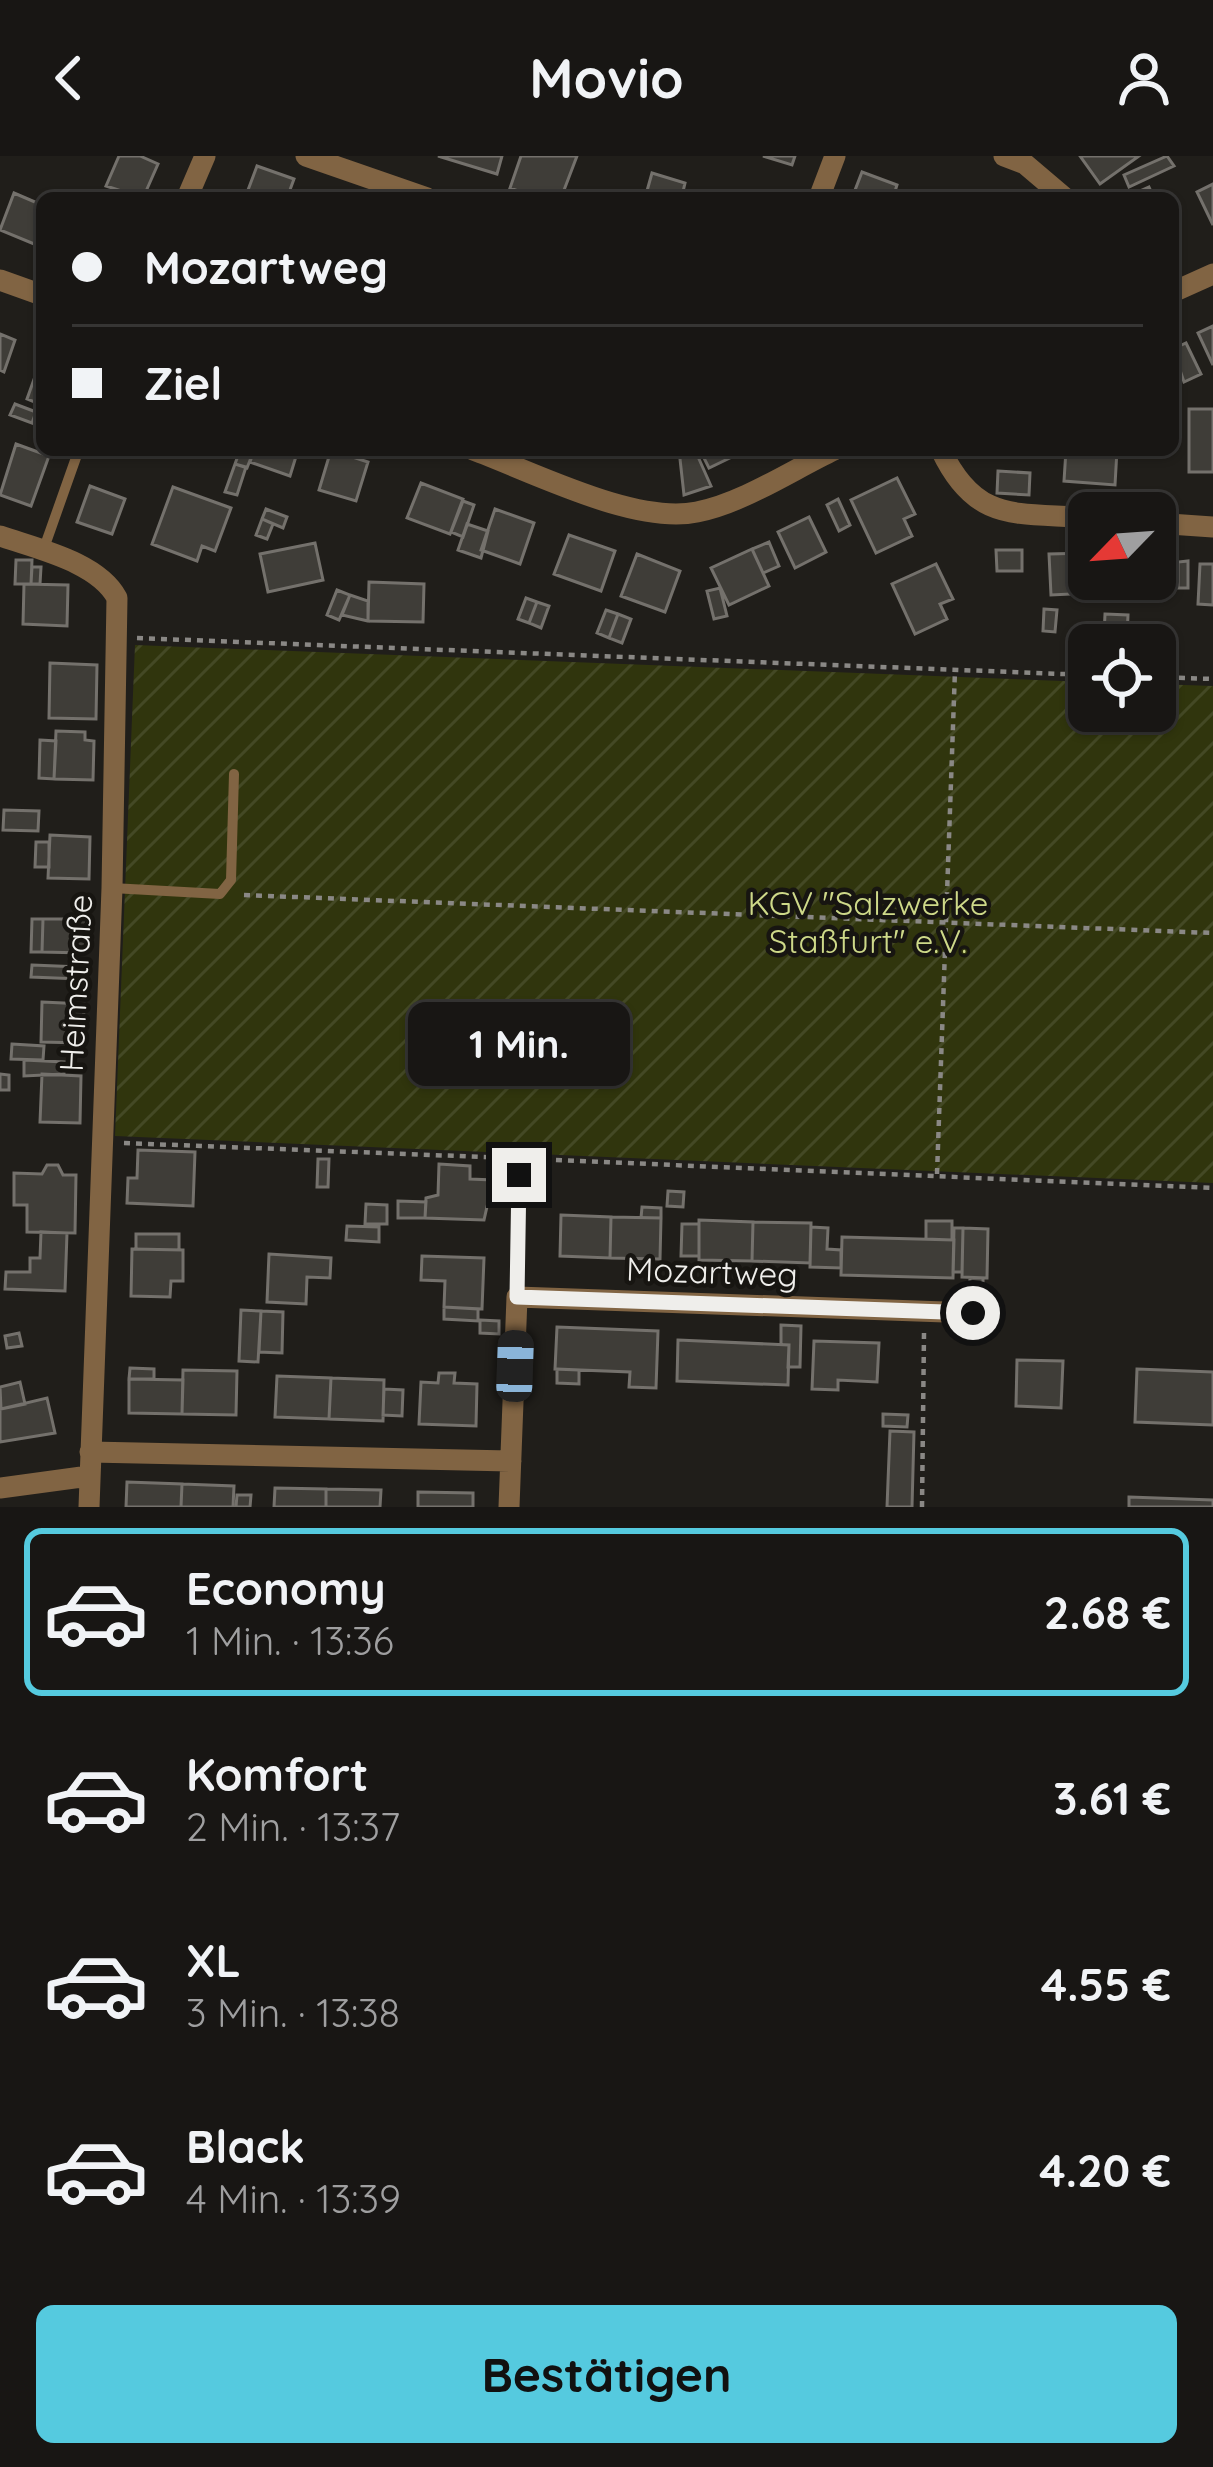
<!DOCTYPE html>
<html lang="de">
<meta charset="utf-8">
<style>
:root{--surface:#181614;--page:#211f1d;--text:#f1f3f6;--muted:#9f9fa0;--line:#363534;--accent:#55cadf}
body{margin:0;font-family:Quicksand,sans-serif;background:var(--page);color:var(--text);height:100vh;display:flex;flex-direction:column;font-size:45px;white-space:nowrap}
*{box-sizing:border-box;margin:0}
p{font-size:39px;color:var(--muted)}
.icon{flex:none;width:66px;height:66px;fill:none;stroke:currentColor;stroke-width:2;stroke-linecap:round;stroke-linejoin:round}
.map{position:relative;height:1351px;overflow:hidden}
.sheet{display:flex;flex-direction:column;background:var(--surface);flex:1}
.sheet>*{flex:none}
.guide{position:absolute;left:36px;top:36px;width:1143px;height:264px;border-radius:18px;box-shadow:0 3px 9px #0004,0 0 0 3px var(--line);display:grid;align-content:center;height:264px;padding:0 36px;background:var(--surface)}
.needle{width:78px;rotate:245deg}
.tools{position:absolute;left:1068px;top:336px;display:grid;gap:24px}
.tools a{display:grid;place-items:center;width:108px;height:108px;border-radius:18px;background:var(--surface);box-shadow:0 3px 9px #0004,0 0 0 3px var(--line);font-size:60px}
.end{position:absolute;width:54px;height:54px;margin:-27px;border:15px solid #efeeeb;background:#111;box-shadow:0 0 0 6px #111}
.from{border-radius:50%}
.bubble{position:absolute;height:84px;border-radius:18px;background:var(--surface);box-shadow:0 3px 9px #0004,0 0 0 3px var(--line);font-size:39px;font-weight:700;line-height:84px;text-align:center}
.car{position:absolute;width:36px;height:72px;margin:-36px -18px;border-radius:15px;box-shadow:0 0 9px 3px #0007;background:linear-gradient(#222 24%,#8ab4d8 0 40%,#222 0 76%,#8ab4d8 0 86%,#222 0)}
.guide b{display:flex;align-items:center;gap:42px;height:114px;font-size:45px}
.guide b+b{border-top:3px solid var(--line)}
.guide i{width:30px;height:30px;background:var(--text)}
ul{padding:21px 0 0;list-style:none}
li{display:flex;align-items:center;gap:36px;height:168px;margin:0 24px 18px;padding:0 12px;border:6px solid transparent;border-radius:18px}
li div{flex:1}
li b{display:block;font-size:45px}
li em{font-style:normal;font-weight:700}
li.current{border-color:var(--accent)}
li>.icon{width:108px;height:108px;stroke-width:1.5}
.cta{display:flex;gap:24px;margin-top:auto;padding:24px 36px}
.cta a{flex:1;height:138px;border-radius:18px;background:var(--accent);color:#111;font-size:48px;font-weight:700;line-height:138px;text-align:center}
header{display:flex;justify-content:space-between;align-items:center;height:156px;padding:0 36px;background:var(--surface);font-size:54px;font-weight:700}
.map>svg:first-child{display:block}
</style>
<header><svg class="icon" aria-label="back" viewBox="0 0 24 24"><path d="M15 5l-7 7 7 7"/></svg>Movio<svg class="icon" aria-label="person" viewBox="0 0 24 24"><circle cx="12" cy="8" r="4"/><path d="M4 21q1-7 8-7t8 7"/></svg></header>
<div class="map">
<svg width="1213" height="1351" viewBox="0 0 1213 1351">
<defs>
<pattern id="garden-furrows" width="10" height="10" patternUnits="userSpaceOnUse" patternTransform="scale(3)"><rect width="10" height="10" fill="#30350d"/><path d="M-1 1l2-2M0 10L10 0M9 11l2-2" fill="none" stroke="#444925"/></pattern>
</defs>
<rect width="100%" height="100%" fill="#201e1a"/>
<path fill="url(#garden-furrows)" d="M 135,489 L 1089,526 L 1089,555 L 1155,555 L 1155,528 L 1213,530 L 1213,1027 L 115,980 Z"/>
<path fill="#3f3d38" stroke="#74716c" stroke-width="3" d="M 119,0 L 140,0 L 158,8 L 143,42 L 106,30 Z
M 438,0 L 502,0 L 497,18 Z
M 521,0 L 577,0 L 561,42 L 537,42 L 510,32 Z
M 763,0 L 795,0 L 792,9 Z
M 1080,0 L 1139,0 L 1100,28 Z
M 1167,0 L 1174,10 L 1129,31 L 1124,19 Z
M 257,10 L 294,23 L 287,42 L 245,42 Z
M 862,16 L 897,29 L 893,42 L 852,42 Z
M 652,17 L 685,27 L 682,40 L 689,42 L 645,42 Z
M 1213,28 L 1213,69 L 1197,36 Z
M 1149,31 L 1154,42 L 1124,42 Z
M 14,37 L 42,49 L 39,90 L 0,74 Z
M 1213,170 L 1213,209 L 1198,177 Z
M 0,178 L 15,184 L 4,216 L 0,214 Z
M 1186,187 L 1201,218 L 1184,226 L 1173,193 Z
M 42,201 L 42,249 L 27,243 Z
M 15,248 L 36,256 L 32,267 L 10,259 Z
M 1189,253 L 1213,253 L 1213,316 L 1189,316 Z
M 16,288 L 49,300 L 31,350 L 0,339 Z
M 240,294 L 254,294 L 247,312 L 235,308 Z
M 254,294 L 298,294 L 290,320 L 250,306 Z
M 331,294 L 368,306 L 356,345 L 319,334 Z
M 679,294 L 695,294 L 711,330 L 684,339 Z
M 700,294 L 743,294 L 744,295 L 709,312 Z
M 1066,294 L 1117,294 L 1115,329 L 1064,325 Z
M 235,308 L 246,311 L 237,339 L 225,336 Z
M 998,315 L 1030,317 L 1029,339 L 997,337 Z
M 897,322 L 915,358 L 904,363 L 912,380 L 876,397 L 851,344 Z
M 421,327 L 463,343 L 450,378 L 407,362 Z
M 90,330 L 125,343 L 112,378 L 77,366 Z
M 173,331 L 231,352 L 215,395 L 202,390 L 197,405 L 152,388 Z
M 838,343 L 850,369 L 839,375 L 827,349 Z
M 463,345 L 474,349 L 463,381 L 451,376 Z
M 266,353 L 287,361 L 283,372 L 262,363 Z
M 495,353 L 534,367 L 520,408 L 481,394 Z
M 809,361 L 826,396 L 795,412 L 778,376 Z
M 262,363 L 273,368 L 267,383 L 256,379 Z
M 467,368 L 488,375 L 481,402 L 458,394 Z
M 569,379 L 615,395 L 601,435 L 554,418 Z
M 769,386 L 779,410 L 763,417 L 752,393 Z
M 315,387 L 323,424 L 268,436 L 260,398 Z
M 752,393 L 769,430 L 729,449 L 711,412 Z
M 996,394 L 1022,394 L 1022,415 L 997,415 Z
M 1089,397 L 1091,437 L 1051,439 L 1049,398 Z
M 637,398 L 680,415 L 665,456 L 621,440 Z
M 1155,401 L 1156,439 L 1122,436 L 1123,423 L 1155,423 Z
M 16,404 L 32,404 L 31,428 L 15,428 Z
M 1188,405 L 1188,432 L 1178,432 L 1178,406 Z
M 936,408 L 953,443 L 940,448 L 947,463 L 915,478 L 892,428 Z
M 1200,408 L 1213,408 L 1213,449 L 1198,448 Z
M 32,411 L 41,411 L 40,428 L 31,428 Z
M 369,426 L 424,428 L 423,466 L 368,465 Z
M 24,428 L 68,429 L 67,470 L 23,468 Z
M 720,432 L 727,460 L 714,463 L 707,435 Z
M 337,434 L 350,439 L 339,464 L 327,459 Z
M 350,439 L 368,445 L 368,465 L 342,459 Z
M 526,442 L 537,446 L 529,467 L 518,463 Z
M 537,446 L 549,450 L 541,472 L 529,467 Z
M 1044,453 L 1057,454 L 1055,476 L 1043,475 Z
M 606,454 L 618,458 L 609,482 L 597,477 Z
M 618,458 L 631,463 L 622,487 L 609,482 Z
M 1105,458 L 1128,459 L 1127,482 L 1104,480 Z
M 50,507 L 97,509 L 96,563 L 49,562 Z
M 56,575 L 85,576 L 85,584 L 94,585 L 93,624 L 54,623 Z
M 40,584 L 56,585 L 54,623 L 39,622 Z
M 4,654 L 39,655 L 38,675 L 3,674 Z
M 50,679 L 90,681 L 89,723 L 48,722 Z
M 36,686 L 49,686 L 49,711 L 35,711 Z
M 32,763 L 43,763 L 42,796 L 31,796 Z
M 43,763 L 86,763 L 84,797 L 42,796 Z
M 32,809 L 80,811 L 80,823 L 31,821 Z
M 42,846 L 84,848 L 83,887 L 41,886 Z
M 12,888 L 44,890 L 43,904 L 11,903 Z
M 24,904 L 64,906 L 64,918 L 24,920 Z
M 0,918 L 9,919 L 9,934 L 0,934 Z
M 42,918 L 81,920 L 80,967 L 40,966 Z
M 138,994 L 195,996 L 193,1050 L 127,1047 L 128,1022 L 137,1022 Z
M 318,1003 L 329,1003 L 328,1031 L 317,1031 Z
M 439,1008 L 470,1010 L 470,1023 L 493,1024 L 484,1064 L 425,1062 L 426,1042 L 438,1039 Z
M 47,1009 L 58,1009 L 63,1019 L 76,1019 L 75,1077 L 27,1076 L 27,1049 L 14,1049 L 14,1017 L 42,1018 Z
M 668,1035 L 684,1036 L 683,1051 L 667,1050 Z
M 398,1045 L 426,1046 L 425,1062 L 398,1062 Z
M 366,1048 L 387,1049 L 387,1068 L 365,1068 Z
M 642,1051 L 661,1052 L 661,1062 L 641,1062 Z
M 561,1059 L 611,1061 L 610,1102 L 560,1100 Z
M 611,1061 L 661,1062 L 660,1103 L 610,1102 Z
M 699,1064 L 753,1066 L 752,1105 L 699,1104 Z
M 926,1065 L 952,1065 L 952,1084 L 926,1083 Z
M 753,1066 L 811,1067 L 810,1107 L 752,1105 Z
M 682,1068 L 699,1068 L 699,1100 L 681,1100 Z
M 347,1070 L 379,1071 L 379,1086 L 346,1084 Z
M 811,1071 L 828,1072 L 827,1093 L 841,1094 L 841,1112 L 810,1111 Z
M 954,1072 L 963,1072 L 962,1116 L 953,1116 Z
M 963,1072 L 988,1073 L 987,1122 L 962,1121 Z
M 41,1076 L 67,1077 L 65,1135 L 5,1133 L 6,1116 L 30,1116 L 30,1102 L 40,1102 Z
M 136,1078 L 179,1078 L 179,1094 L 136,1093 Z
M 842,1081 L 954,1084 L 953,1122 L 841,1119 Z
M 132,1093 L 183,1094 L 183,1125 L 171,1125 L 170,1141 L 131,1140 Z
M 269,1098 L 331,1102 L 330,1122 L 307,1121 L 306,1148 L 267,1146 Z
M 422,1100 L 484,1102 L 482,1153 L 444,1151 L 445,1125 L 421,1124 Z
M 970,1122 L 983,1122 L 983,1141 L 969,1141 Z
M 444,1151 L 478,1153 L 478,1165 L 444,1163 Z
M 241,1154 L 261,1155 L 258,1206 L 239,1205 Z
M 261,1155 L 283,1156 L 282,1197 L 259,1196 Z
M 480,1164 L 499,1165 L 499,1178 L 480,1177 Z
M 781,1169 L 801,1170 L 800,1211 L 788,1211 L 789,1189 L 781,1189 Z
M 557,1171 L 658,1175 L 656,1232 L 629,1231 L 630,1216 L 555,1213 Z
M 19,1177 L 22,1190 L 7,1192 L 5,1180 Z
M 678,1184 L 789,1189 L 788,1229 L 677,1225 Z
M 814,1185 L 879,1187 L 877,1226 L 838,1224 L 838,1234 L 812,1233 Z
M 1017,1204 L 1063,1205 L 1061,1252 L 1016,1250 Z
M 130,1212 L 154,1213 L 154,1223 L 129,1223 Z
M 557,1213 L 579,1214 L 579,1228 L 557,1227 Z
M 1137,1213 L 1213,1216 L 1213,1269 L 1135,1266 Z
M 183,1214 L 237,1215 L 236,1259 L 182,1258 Z
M 439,1217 L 455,1217 L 454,1227 L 477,1228 L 476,1270 L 419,1268 L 421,1226 L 438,1227 Z
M 277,1220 L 331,1222 L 329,1263 L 275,1261 Z
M 331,1222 L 384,1224 L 383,1265 L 329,1263 Z
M 129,1223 L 183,1224 L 182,1258 L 129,1257 Z
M 20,1226 L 25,1248 L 1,1253 L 0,1231 Z
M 384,1233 L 403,1234 L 402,1260 L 383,1259 Z
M 47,1242 L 55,1277 L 0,1286 L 0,1249 L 1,1253 Z
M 883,1258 L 908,1259 L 907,1271 L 883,1270 Z
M 890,1275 L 914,1276 L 912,1351 L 887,1351 Z
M 127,1326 L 182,1328 L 181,1351 L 126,1351 Z
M 182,1328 L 234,1330 L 233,1351 L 181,1351 Z
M 275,1332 L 326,1333 L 326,1351 L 274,1351 Z
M 326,1333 L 381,1334 L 380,1351 L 326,1351 Z
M 418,1336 L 473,1337 L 473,1351 L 418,1351 Z
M 237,1339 L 251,1339 L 250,1351 L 236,1351 Z
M 1129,1341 L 1213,1344 L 1213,1351 L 1129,1351 Z"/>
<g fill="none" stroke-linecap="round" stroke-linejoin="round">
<path stroke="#8a8885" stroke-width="4.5" stroke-dasharray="6 6" stroke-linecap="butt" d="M 137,482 L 1089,519
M 1155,521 L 1213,523
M 244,739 L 1213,777
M 124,987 L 509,1002
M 532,1003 L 1213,1032
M 937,1018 L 955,514
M 922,1351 L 924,1177"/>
<path stroke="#816443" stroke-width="10" d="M 43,395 L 78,296
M 112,732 L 220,738 L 231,724 L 234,618
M 517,1141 L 519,1019"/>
<path stroke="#816443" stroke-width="21" d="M 306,0 L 427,42
M 1004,0 L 1025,8 L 1065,42
M 187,42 L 205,0
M 819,42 L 835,0
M 0,124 L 42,139
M 1173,136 L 1213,118
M 473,294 C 533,316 635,369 697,356 C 743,347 792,314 834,294
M 941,294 C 976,368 1016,356 1089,362
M 1155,367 L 1213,371
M 0,380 C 37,393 98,406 117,442 L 112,732 L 89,1351
M 90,1296 L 511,1305
M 0,1332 L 89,1320
M 509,1351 L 517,1141 L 973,1157"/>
</g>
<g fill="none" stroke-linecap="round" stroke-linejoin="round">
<path stroke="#efeeeb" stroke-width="15" d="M 519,1019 L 517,1141 L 973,1157"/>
</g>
<g text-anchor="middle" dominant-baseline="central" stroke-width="9" stroke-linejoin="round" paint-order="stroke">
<g font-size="33" fill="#ced989" stroke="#171511">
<text x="868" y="746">KGV "Salzwerke<tspan x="868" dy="38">Staßfurt" e.V.</tspan></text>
</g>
<g font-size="33" fill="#efeeeb" stroke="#171511">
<text transform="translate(75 827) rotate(-87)">Heimstraße</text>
<text transform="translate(712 1115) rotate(2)">Mozartweg</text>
</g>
</g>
</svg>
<div class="tools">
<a><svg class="needle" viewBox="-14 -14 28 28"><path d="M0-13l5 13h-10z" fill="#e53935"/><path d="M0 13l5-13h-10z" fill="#9f9fa0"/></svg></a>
<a><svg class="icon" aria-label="locate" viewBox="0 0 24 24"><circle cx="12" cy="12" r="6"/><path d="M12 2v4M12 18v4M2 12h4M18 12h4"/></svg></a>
</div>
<i class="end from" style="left:973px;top:1157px"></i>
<i class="end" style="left:519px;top:1019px"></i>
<div class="bubble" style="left:408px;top:846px;width:222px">1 Min.</div>
<i class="car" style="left:515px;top:1210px;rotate:2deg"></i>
<div class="guide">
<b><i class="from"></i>Mozartweg</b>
<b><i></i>Ziel</b>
</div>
</div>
<section class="sheet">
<ul>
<li class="current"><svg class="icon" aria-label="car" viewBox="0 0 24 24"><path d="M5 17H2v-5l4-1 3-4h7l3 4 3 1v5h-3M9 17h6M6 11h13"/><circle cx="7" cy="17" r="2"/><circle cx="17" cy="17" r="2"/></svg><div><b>Economy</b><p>1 Min. · 13:36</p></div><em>2.68 €</em></li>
<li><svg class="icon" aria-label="car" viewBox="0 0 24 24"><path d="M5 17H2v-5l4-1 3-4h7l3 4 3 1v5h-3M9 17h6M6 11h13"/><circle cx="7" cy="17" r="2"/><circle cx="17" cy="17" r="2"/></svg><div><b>Komfort</b><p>2 Min. · 13:37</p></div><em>3.61 €</em></li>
<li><svg class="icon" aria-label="car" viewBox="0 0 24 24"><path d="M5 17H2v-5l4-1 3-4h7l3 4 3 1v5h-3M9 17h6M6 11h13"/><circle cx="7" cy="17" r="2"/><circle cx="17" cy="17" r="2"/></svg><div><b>XL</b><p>3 Min. · 13:38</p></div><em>4.55 €</em></li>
<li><svg class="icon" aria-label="car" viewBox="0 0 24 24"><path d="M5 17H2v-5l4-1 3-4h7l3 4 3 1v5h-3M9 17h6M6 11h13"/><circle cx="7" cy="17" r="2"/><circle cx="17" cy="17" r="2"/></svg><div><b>Black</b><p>4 Min. · 13:39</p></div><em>4.20 €</em></li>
</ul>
<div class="cta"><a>Bestätigen</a></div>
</section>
